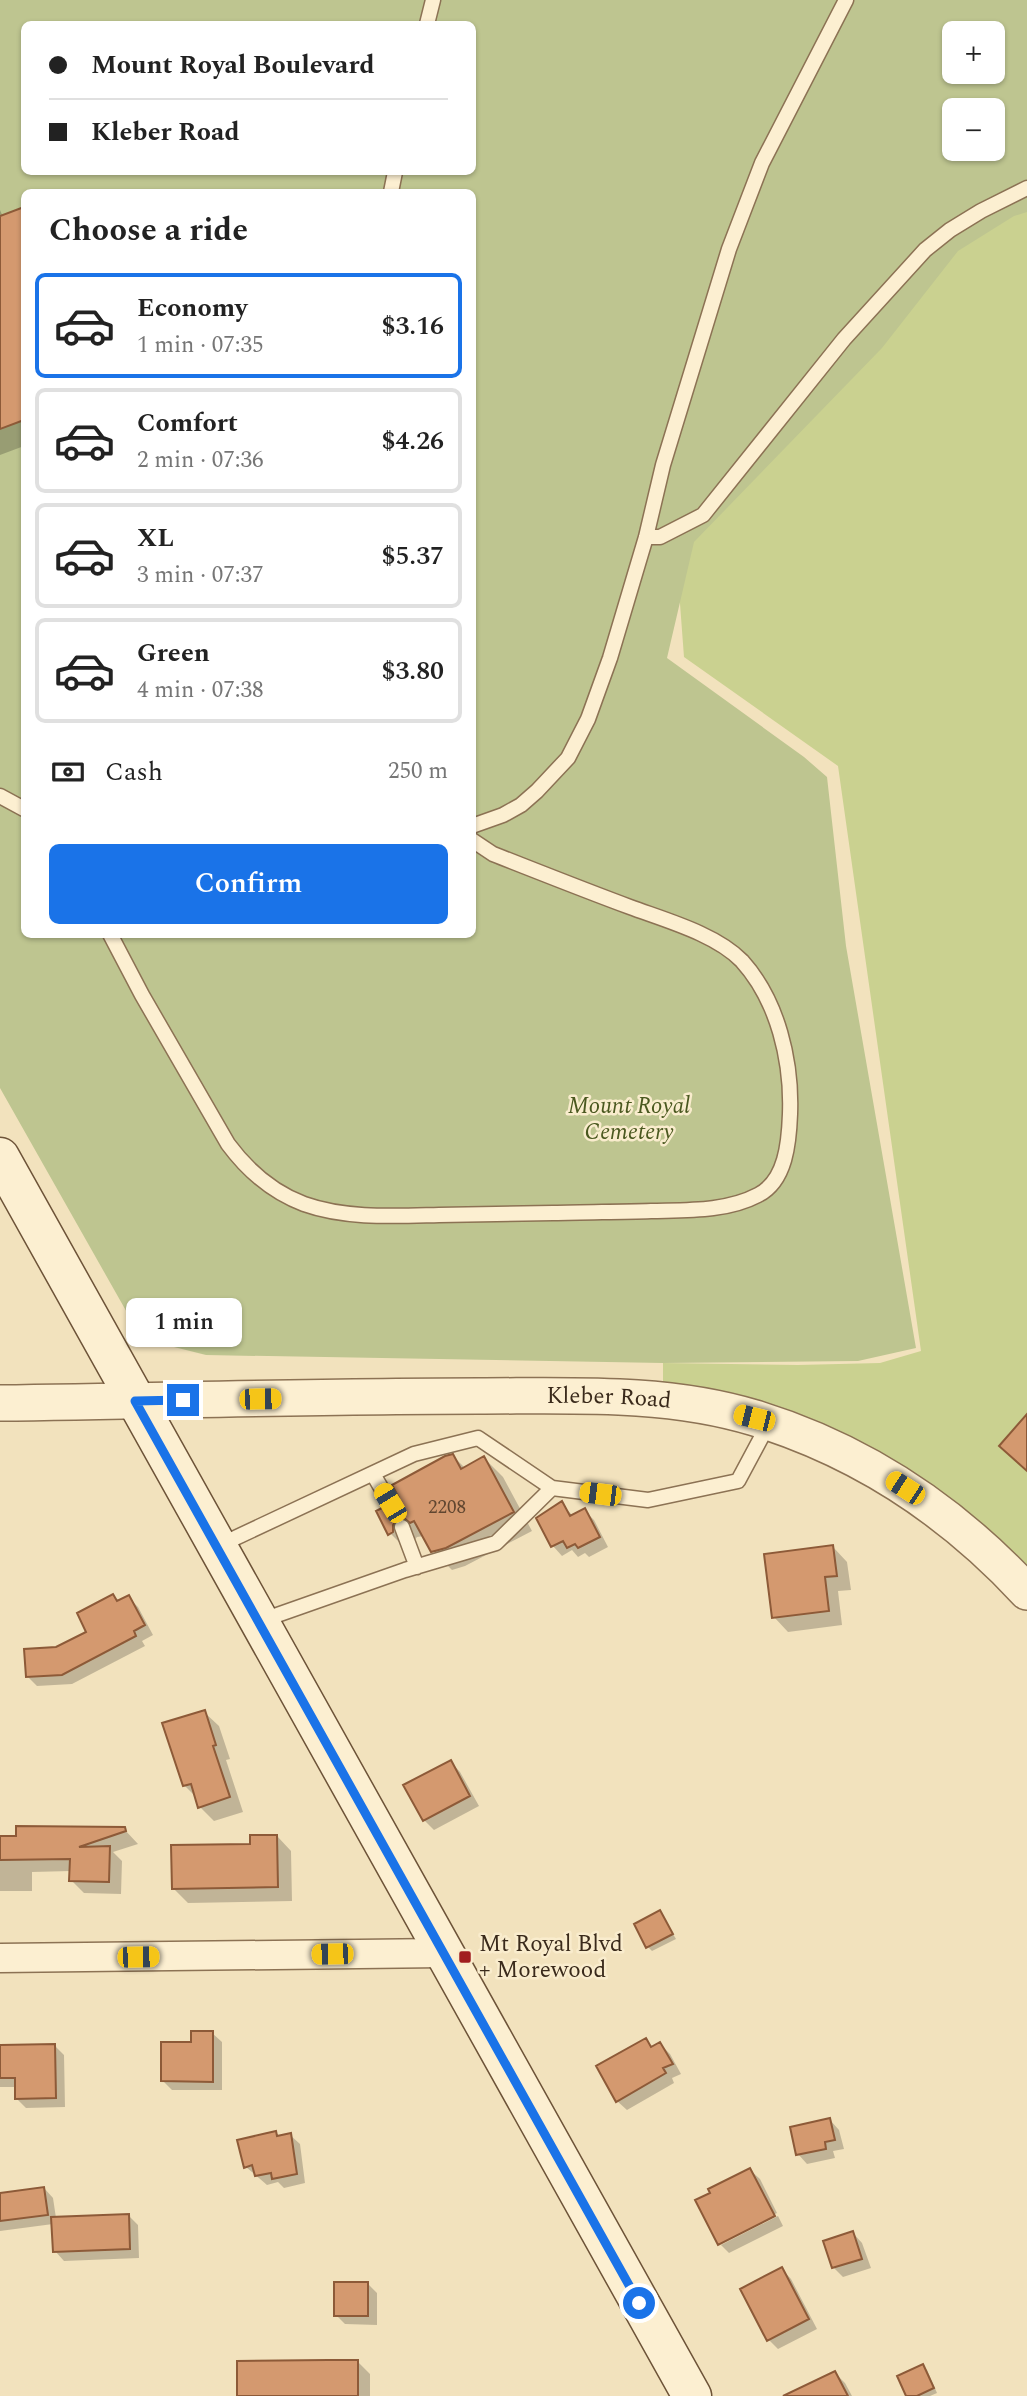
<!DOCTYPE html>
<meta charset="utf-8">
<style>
:root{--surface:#fff;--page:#f6f6f6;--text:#222;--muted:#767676;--line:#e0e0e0;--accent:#1a73e8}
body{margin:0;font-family:Spectral,serif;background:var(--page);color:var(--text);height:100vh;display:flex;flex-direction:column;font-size:26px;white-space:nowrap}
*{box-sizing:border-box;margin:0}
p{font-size:23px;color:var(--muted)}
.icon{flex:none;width:38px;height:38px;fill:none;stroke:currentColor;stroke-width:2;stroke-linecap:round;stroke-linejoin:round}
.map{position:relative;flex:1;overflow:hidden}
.sheet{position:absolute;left:21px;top:189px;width:455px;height:749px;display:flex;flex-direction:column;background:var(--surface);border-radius:10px;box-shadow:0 2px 5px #0004}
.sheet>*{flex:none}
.hud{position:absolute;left:21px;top:21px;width:455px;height:154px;border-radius:10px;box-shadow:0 2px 5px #0004;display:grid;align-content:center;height:154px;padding:0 28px;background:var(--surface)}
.controls{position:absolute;left:942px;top:21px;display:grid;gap:14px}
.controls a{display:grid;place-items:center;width:63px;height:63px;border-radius:10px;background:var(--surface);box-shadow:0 2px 5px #0004;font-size:35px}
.end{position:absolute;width:32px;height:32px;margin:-16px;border:9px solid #1a73e8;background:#fff;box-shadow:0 0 0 4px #fff}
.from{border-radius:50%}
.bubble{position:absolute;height:49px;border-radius:10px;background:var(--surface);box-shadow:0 2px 5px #0004;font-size:23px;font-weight:600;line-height:49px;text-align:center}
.car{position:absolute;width:21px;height:42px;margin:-21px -10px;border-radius:9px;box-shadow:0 0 5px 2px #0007;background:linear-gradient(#f5c518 24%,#345 0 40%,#f5c518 0 76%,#345 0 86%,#f5c518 0)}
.hud b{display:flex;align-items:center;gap:24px;height:66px;font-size:26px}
.hud b+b{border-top:2px solid var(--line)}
.hud i{width:18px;height:18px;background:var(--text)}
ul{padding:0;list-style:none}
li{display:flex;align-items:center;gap:21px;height:105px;margin:0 14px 10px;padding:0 14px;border:4px solid var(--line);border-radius:10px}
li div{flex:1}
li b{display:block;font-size:26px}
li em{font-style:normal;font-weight:600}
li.current{border-color:var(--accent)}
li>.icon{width:63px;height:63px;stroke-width:1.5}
h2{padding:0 28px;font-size:32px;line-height:84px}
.pay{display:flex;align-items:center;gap:18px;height:77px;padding:0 28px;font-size:26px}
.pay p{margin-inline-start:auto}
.cta{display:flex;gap:14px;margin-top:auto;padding:14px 28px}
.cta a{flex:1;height:80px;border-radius:10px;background:var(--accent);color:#fff;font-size:28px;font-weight:600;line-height:80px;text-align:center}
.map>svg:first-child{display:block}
</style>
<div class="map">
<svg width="1027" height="2396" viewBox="0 0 1027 2396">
<rect width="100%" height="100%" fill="#f2e2bd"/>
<path fill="#cad190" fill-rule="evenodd" d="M 1027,0 L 1027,1592 L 882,1473 L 663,1401 L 663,1363 L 798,1365 L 880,1363 L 921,1351 L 838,766 L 684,657 L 672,497 L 976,72 L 992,72 ZM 954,110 L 992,110 L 992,149 L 954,149 Z"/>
<path fill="#bec590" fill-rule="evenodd" d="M 0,0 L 1027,0 L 1027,212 L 1014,216 L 958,251 L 882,348 L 694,542 L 667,658 L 804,757 L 827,777 L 846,946 L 916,1348 L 858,1361 L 663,1363 L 206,1355 L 142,1339 L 0,1088 ZM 24,24 L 472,24 L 472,172 L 24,172 ZM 954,33 L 992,33 L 992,72 L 954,72 ZM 954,110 L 992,110 L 992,149 L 954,149 ZM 24,192 L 472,192 L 472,934 L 24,934 Z"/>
<path fill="#0003" d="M 24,209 L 24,446 L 0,455 L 0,210 L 3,217 Z
M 453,1456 L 465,1468 L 484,1458 L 503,1477 L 532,1531 L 465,1566 L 452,1570 L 433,1551 L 424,1536 L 417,1537 L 411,1544 L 409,1552 L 390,1533 L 391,1515 L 400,1509 Z
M 562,1504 L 573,1516 L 584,1510 L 594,1520 L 608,1547 L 589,1557 L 585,1553 L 578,1557 L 572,1550 L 562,1556 L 553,1546 L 538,1518 Z
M 833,1547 L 847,1562 L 851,1590 L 838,1591 L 842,1625 L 788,1632 L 774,1617 Z
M 113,1596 L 119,1602 L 128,1597 L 138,1607 L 153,1635 L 142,1641 L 145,1646 L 72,1684 L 37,1686 L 27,1676 L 57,1649 L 88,1632 Z
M 204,1712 L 219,1726 L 230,1759 L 226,1760 L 243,1812 L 214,1821 L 200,1807 L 197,1798 L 184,1785 Z
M 451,1762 L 460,1772 L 479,1806 L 434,1830 L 424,1820 Z
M 124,1829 L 138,1844 L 113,1852 L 122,1861 L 121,1894 L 84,1893 L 71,1880 L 71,1871 L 32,1872 L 32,1891 L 0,1891 L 0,1837 Z
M 277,1836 L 291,1851 L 292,1901 L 188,1903 L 173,1888 L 252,1845 Z
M 660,1912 L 676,1939 L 652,1951 L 648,1947 Z
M 212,2033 L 222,2042 L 222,2090 L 172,2090 L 162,2080 L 193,2044 Z
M 645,2040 L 653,2048 L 660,2044 L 670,2054 L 681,2074 L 672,2078 L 674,2083 L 627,2110 L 617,2101 Z
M 0,2046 L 55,2046 L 64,2055 L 65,2107 L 26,2108 L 16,2098 L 16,2087 L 0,2087 Z
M 830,2120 L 839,2130 L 844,2149 L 833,2151 L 835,2158 L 807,2164 L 798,2154 Z
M 275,2133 L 280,2137 L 290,2135 L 300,2144 L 305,2183 L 284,2188 L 278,2182 L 267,2185 L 246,2167 Z
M 750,2170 L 760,2179 L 777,2213 L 720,2242 L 720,2245 L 719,2244 Z
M 44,2188 L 53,2198 L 56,2218 L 128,2215 L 138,2225 L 139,2258 L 64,2261 L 55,2251 L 53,2224 L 0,2231 L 0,2195 Z
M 778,2216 L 783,2226 L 729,2253 L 721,2245 Z
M 853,2233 L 862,2243 L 871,2268 L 843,2277 L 833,2267 Z
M 782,2269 L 791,2279 L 817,2329 L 778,2349 L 769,2340 Z
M 368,2284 L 377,2293 L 377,2325 L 345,2324 L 336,2315 Z
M 358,2362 L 370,2374 L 370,2396 L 239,2396 Z
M 923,2366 L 927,2370 L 937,2393 L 930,2396 L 908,2396 Z
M 835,2373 L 845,2383 L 852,2396 L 800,2396 Z"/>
<path fill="#d4996f" stroke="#8d5a38" stroke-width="2" d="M 24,207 L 24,420 L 0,429 L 0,216 Z
M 1027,1414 L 1027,1471 L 999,1446 Z
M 453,1454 L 461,1469 L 484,1456 L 514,1512 L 446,1548 L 431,1552 L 414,1521 L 410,1523 L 404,1518 L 398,1518 L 393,1525 L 393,1532 L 388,1535 L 376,1511 L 382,1508 L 391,1513 L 398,1508 L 399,1498 L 392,1485 L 445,1456 Z
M 562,1501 L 570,1516 L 585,1508 L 600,1537 L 578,1548 L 575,1544 L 567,1548 L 563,1541 L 551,1547 L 536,1518 Z
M 833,1545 L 837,1576 L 825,1577 L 829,1611 L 772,1618 L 764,1554 Z
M 113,1594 L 117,1601 L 129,1595 L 145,1625 L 134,1631 L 136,1636 L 62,1675 L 26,1677 L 24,1649 L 56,1647 L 86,1632 L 77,1613 Z
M 205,1710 L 216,1745 L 213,1746 L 230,1797 L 198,1808 L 191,1784 L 183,1786 L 162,1723 Z
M 451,1760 L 470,1796 L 423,1821 L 403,1785 Z
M 16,1826 L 125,1827 L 126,1831 L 79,1847 L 110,1846 L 109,1882 L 69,1881 L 70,1859 L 0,1860 L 0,1836 L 16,1836 Z
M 250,1835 L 277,1835 L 278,1887 L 172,1889 L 171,1845 L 250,1844 Z
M 660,1910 L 673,1934 L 646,1948 L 634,1924 Z
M 191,2031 L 213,2031 L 213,2082 L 161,2081 L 161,2042 L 191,2042 Z
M 646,2038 L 651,2047 L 660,2042 L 673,2064 L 663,2068 L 666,2073 L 616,2102 L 596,2066 Z
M 55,2044 L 56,2098 L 15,2099 L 15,2078 L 0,2078 L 0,2045 Z
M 830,2118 L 835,2140 L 825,2142 L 826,2149 L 796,2155 L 790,2127 Z
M 276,2131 L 277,2136 L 291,2133 L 297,2174 L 272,2179 L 271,2173 L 255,2176 L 252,2165 L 244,2168 L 237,2140 Z
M 750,2168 L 775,2216 L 718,2245 L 695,2200 L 710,2193 L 708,2189 Z
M 44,2187 L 48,2215 L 0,2221 L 0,2193 Z
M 129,2214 L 130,2249 L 53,2252 L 51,2217 Z
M 853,2231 L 862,2259 L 832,2268 L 823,2241 Z
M 782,2267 L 809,2319 L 767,2341 L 740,2289 Z
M 334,2282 L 368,2282 L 368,2316 L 334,2316 Z
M 328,2360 L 358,2360 L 358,2396 L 237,2396 L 237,2361 Z
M 923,2364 L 934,2388 L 917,2396 L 906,2396 L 897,2376 Z
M 835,2371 L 848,2396 L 783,2396 Z"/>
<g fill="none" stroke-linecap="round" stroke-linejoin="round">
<g stroke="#8c7254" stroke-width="17">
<path id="service" d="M 427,24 L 433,0
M 391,192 L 395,172
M 646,537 L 660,537 L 703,515 L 844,339 L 925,250 L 950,230 L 981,211 L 1027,188
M 0,796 L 24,809
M 472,826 L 503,815 L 521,805 L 537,791 L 568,758 L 588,719 L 610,658 L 646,537 L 663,465 L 729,249 L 762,163 L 846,0
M 110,934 L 142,995 L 228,1144 C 248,1171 272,1192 304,1204 C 346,1219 395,1216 439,1215 C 477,1214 515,1214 553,1213 C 586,1212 618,1212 651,1211 C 685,1210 726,1212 758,1195 C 786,1181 789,1142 790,1114 C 792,1061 778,1001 742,961 C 716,934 665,920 630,907 C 584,890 539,872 493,854 L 472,840
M 373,1474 L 390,1503
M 402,1527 L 417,1567
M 218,1546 L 414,1454 L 478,1438 L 552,1488 L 648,1500 L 738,1481 L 769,1423
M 260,1621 L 405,1570 L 496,1543 L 552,1488"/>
</g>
<g stroke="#8c7254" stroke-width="31">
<path id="minor" d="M 0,1958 L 443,1953"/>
</g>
<g stroke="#8c7254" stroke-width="38">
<g id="tertiary">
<path id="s1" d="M 0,1403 C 160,1401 320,1396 479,1396 C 571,1396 667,1391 755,1418 C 862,1451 952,1511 1027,1592"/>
</g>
</g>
<g stroke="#6d5338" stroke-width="41">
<path id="secondary" d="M 0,1157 L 692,2396"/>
</g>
<use href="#service" stroke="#fcefd1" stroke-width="14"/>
<use href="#minor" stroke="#fcefd1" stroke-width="28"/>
<use href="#tertiary" stroke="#fcefd1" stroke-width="35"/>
<use href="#secondary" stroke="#fcefd1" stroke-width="38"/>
</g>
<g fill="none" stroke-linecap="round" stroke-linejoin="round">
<path stroke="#1a73e8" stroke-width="9" d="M 183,1400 L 135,1401 L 639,2303"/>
</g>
<rect fill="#a11e1f" stroke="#f9eccd" stroke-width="2.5" x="458" y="1950" width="14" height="14" rx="3.5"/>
<g text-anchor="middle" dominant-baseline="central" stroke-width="5" stroke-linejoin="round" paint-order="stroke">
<g font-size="19" fill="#604630">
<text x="447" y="1507">2208</text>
</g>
<g font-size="23" font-style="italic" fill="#4a581f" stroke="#f9eccd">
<text x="629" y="1106">Mount Royal<tspan x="629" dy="26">Cemetery</tspan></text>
</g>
<g font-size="23" fill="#3a2a1b" stroke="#f9eccd">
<text stroke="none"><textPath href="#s1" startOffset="609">Kleber Road</textPath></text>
</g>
<g font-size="23" fill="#3a2a1b" stroke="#f9eccd" text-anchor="start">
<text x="479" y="1944">Mt Royal Blvd<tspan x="479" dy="26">+ Morewood</tspan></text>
</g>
</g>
</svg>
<div class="controls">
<a>+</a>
<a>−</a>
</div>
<i class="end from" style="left:639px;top:2303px"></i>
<i class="end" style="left:183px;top:1400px"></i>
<div class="bubble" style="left:126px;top:1298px;width:116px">1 min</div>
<i class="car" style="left:260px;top:1399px;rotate:89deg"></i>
<i class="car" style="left:754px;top:1418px;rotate:284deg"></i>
<i class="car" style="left:905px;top:1488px;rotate:303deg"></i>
<i class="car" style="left:600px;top:1494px;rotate:277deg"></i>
<i class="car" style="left:390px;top:1503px;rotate:329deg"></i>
<i class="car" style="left:332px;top:1954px;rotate:269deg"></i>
<i class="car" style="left:138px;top:1957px;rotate:89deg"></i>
<div class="hud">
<b><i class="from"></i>Mount Royal Boulevard</b>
<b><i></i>Kleber Road</b>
</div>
<section class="sheet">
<h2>Choose a ride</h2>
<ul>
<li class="current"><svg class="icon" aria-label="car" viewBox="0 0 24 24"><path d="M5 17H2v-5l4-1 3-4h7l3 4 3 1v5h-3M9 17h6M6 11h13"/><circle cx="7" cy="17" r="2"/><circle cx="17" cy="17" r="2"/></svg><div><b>Economy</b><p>1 min · 07:35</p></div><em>$3.16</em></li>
<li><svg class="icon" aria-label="car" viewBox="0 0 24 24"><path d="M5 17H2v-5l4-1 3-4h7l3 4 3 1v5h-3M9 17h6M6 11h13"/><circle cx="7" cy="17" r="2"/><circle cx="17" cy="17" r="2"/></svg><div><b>Comfort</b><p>2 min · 07:36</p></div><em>$4.26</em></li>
<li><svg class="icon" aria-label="car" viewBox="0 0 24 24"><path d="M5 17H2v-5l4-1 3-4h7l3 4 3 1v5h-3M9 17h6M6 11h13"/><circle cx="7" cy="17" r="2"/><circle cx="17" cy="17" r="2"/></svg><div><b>XL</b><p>3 min · 07:37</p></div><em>$5.37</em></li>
<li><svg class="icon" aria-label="car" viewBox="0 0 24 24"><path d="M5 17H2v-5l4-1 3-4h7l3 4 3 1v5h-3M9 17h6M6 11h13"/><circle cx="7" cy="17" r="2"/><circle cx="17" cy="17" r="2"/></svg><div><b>Green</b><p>4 min · 07:38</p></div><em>$3.80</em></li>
</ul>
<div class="pay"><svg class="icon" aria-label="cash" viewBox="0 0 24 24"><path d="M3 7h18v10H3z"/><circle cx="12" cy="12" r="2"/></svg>Cash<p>250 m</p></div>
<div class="cta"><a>Confirm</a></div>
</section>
</div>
